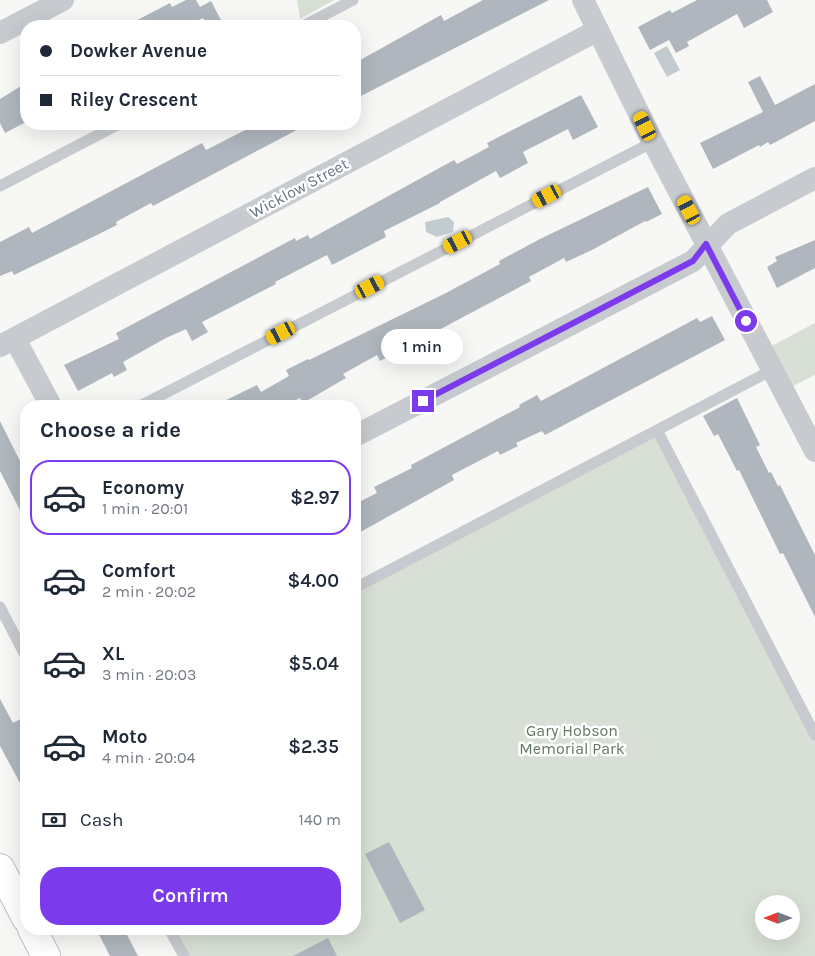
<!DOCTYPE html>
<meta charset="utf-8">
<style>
:root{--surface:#fff;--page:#f2f2f3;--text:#1f2937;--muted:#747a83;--line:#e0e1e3;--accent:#7c3aed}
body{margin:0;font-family:Karla,sans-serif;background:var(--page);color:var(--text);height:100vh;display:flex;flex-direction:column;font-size:19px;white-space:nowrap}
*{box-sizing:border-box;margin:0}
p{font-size:16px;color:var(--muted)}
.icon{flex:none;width:28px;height:28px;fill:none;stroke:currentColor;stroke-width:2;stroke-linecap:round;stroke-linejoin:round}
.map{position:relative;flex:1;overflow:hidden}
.sheet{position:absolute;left:20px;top:400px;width:341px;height:535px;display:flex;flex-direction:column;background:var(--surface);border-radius:20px;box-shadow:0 5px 20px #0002}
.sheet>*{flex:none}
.banner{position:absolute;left:20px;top:20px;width:341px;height:110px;border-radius:20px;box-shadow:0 5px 20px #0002;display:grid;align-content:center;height:110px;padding:0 20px;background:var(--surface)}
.needle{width:32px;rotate:270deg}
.fabs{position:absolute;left:755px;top:895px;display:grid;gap:10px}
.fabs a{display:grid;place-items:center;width:45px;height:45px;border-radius:50%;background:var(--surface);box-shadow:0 5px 20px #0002;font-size:25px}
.end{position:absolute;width:22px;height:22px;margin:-11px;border:6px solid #7c3aed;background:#fff;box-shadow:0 0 0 2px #fff}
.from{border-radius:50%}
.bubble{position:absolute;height:35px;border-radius:18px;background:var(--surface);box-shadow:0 5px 20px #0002;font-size:16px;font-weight:600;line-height:35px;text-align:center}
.car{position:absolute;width:15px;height:30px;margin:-15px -8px;border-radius:6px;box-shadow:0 0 4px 1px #0007;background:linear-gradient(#f5c518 24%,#345 0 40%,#f5c518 0 76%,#345 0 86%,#f5c518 0)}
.banner b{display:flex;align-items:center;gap:18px;height:48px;font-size:19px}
.banner b+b{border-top:1px solid var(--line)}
.banner i{width:12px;height:12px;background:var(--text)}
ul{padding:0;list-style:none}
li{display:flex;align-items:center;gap:15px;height:75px;margin:0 10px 8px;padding:0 10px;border:2px solid transparent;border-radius:20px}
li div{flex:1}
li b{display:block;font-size:19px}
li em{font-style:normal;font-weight:600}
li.active{border-color:var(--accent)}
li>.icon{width:45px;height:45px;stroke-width:1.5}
h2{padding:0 20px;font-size:22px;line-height:60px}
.pay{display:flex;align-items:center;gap:12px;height:55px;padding:0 20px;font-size:19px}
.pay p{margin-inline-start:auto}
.primary-button{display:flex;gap:10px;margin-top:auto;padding:10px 20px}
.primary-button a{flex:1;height:58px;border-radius:20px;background:var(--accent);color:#fff;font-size:20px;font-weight:600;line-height:58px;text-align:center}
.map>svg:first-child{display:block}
</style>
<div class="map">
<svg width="815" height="956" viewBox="0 0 815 956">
<rect width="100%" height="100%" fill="#f7f8f5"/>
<path fill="#d8e0d5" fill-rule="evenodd" d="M 297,0 L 334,0 L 300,19 Z
M 815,323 L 815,375 L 783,391 L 762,351 Z
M 657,430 L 815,735 L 815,956 L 184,956 L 169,929 L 355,929 L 355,588 ZM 764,904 L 791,904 L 791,931 L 764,931 Z"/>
<path fill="#c2cbd0" d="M 667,46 L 680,70 L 667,77 L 654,53 Z
M 448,217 L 454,222 L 453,232 L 437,237 L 426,232 L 425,222 Z"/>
<path fill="#afb6bd" d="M 186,0 L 196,0 L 200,7 L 211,1 L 222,22 L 208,26 L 203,18 L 187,26 L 126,26 L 170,3 L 172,7 Z
M 483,0 L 549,0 L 355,99 L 355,63 L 441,15 L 444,21 Z
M 697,0 L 767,0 L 773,12 L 744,28 L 737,14 L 687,42 L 689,46 L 676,53 L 669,40 L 650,50 L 638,27 L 670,10 L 672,13 Z
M 760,76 L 775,105 L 815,84 L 815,121 L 770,145 L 768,142 L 760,147 L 759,145 L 713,169 L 700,143 L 763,112 L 748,82 Z
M 26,83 L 26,122 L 5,133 L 0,123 L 0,99 Z
M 581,95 L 598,127 L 573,140 L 568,129 L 523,152 L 528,163 L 500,178 L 496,171 L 440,202 L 440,203 L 384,231 L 386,237 L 332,265 L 327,255 L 275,282 L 276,284 L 202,322 L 208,332 L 192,341 L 186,329 L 166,338 L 123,362 L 127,370 L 114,377 L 112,373 L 78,391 L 64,365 L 119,339 L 116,333 L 295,238 L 296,241 L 308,235 L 310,239 L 454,160 L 457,164 L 489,147 L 487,143 Z
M 257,124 L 308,124 L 153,206 L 151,203 L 116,222 L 117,225 L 97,235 L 14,275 L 12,271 L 0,276 L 0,242 L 29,227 L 32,233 L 202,143 L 206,150 Z
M 648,187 L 662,214 L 646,222 L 645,221 L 592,250 L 566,262 L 564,258 L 529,277 L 531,281 L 380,361 L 377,355 L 343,374 L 346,378 L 303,403 L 300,398 L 285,406 L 214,406 L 257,385 L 261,392 L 289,376 L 286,370 L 308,359 L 309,360 L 446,293 L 500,264 L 499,261 L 540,239 Z
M 815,240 L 815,268 L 777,288 L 767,267 L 777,261 L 775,257 Z
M 712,316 L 725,340 L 545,435 L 542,431 L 516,443 L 518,446 L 500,455 L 498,451 L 452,475 L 454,480 L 355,535 L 355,504 L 377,493 L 374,487 L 412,468 L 411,465 L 520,407 L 519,405 L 537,395 L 541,401 L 697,318 L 700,322 Z
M 737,398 L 760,445 L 756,447 L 769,473 L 771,472 L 778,486 L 780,485 L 815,555 L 815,617 L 783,553 L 780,554 L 739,470 L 737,471 L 718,434 L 714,436 L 703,416 Z
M 0,421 L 26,473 L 26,522 L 0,471 Z
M 0,699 L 13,723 L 26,716 L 26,794 L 0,746 Z
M 389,842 L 425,910 L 400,923 L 365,854 Z
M 96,929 L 124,929 L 138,956 L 110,956 Z
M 328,938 L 337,956 L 293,956 Z"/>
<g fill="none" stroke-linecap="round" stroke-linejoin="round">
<g stroke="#bcbfc4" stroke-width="30">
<path id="secondary" d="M 0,868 L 26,918
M 32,929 L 46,956"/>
</g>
<path stroke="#c7cace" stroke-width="11" d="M 303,26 L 353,0
M 0,186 L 119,124
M 140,406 L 653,142
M 657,430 L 815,735
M 355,588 L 772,370
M 0,607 L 26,657
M 169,929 L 184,956"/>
<path stroke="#c7cace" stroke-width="22" d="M 583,0 L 653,142 L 815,451
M 0,33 L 63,0
M 15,339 L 51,406
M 0,346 L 598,30
M 355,436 L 693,261 L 728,224 L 815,178"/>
<use href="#secondary" stroke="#fff" stroke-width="28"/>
</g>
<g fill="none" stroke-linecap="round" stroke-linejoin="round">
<path stroke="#7c3aed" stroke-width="6" d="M 423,401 L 693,261 L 706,244 L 746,321"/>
</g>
<g text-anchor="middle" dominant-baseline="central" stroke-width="5" stroke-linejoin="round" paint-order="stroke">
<g font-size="16" fill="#657487" stroke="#fff">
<text transform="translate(299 188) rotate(-28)">Wicklow Street</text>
</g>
<g font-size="16" fill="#637961" stroke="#fff">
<text x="572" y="730">Gary Hobson<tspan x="572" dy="18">Memorial Park</tspan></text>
</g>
</g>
</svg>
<div class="fabs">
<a><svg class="needle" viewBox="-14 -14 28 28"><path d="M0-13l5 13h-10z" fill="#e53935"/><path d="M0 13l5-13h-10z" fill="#747a83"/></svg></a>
</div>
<i class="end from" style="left:746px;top:321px"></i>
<i class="end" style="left:423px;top:401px"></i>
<div class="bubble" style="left:381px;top:329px;width:82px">1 min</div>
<i class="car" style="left:645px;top:126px;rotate:334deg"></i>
<i class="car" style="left:547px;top:196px;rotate:243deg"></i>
<i class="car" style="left:689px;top:210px;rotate:332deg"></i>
<i class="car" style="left:458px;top:242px;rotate:243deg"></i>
<i class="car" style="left:370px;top:287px;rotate:63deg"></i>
<i class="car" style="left:281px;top:333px;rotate:243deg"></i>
<div class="banner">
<b><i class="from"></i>Dowker Avenue</b>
<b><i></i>Riley Crescent</b>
</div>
<section class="sheet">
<h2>Choose a ride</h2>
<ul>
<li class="active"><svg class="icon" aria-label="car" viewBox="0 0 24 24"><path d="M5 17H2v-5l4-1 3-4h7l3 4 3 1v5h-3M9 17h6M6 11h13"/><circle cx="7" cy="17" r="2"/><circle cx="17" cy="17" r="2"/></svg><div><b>Economy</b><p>1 min · 20:01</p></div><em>$2.97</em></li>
<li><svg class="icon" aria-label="car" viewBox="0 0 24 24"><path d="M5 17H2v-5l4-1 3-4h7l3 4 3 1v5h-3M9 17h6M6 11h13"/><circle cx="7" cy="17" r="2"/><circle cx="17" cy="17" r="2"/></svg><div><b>Comfort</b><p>2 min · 20:02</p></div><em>$4.00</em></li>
<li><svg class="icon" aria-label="car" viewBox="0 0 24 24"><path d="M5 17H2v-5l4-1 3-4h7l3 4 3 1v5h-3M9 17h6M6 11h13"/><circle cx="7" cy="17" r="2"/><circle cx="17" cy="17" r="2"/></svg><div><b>XL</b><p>3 min · 20:03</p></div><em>$5.04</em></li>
<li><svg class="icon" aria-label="car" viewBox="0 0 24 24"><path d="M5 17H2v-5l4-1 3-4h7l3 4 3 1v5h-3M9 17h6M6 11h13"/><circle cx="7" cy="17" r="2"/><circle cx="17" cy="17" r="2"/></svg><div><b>Moto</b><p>4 min · 20:04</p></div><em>$2.35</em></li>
</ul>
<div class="pay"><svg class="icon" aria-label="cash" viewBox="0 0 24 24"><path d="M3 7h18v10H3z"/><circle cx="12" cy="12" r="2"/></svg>Cash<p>140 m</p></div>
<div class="primary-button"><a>Confirm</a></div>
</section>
</div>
